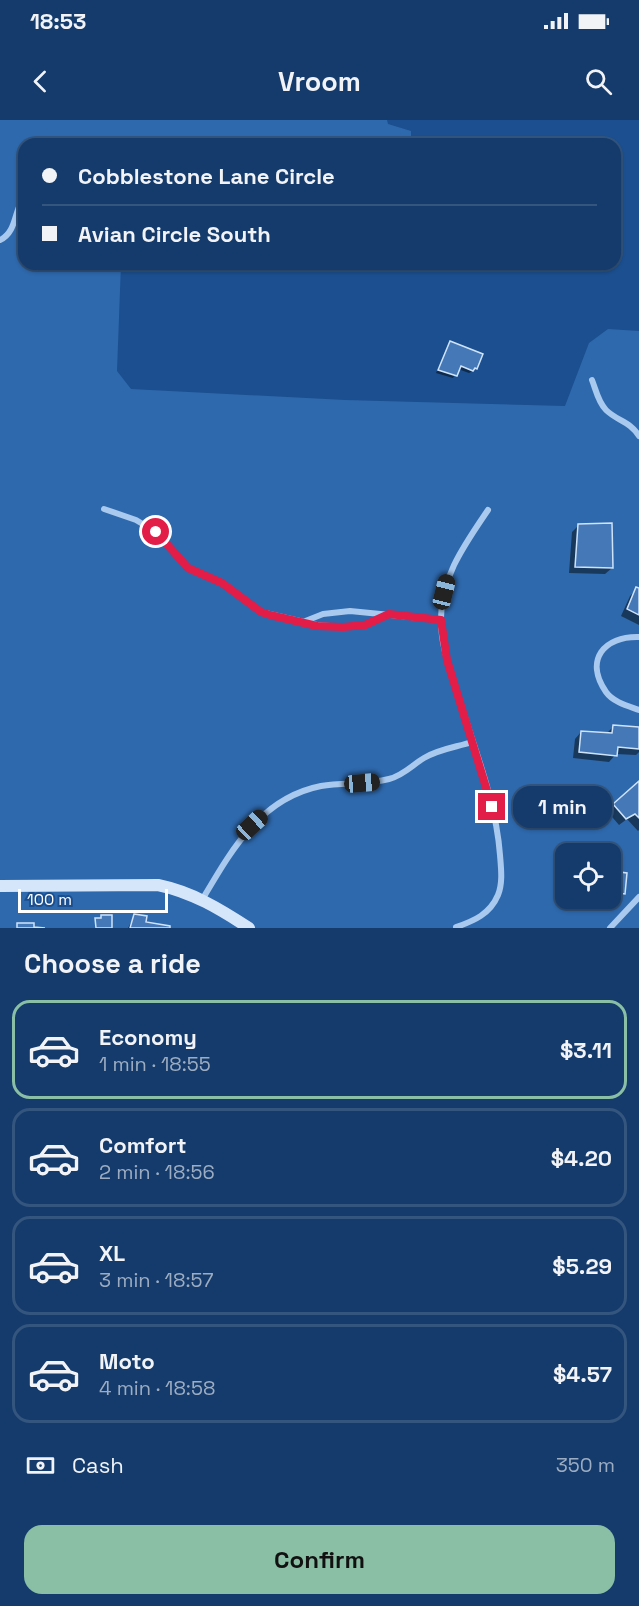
<!DOCTYPE html>
<meta charset="utf-8">
<style>
:root{--surface:#143b6b;--page:#1d4271;--text:#f1f3f6;--muted:#9dadc1;--line:#33557e;--accent:#8abfa5}
body{margin:0;font-family:"Space Grotesk",sans-serif;background:var(--page);color:var(--text);height:100vh;display:flex;flex-direction:column;font-size:22px;white-space:nowrap}
*{box-sizing:border-box;margin:0}
p{font-size:20px;color:var(--muted)}
.icon{flex:none;width:33px;height:33px;fill:none;stroke:currentColor;stroke-width:2;stroke-linecap:round;stroke-linejoin:round}
.map{position:relative;height:808px;overflow:hidden}
.side{display:flex;flex-direction:column;background:var(--surface);flex:1}
.side>*{flex:none}
.banner{position:absolute;left:18px;top:18px;width:603px;height:132px;border-radius:18px;box-shadow:0 2px 4px #0004,0 0 0 2px var(--line);display:grid;align-content:center;height:132px;padding:0 24px;background:var(--surface)}
.buttons{position:absolute;left:555px;top:723px;display:grid;gap:12px}
.buttons a{display:grid;place-items:center;width:66px;height:66px;border-radius:12px;background:var(--surface);box-shadow:0 2px 4px #0004,0 0 0 2px var(--line);font-size:30px}
.scale{position:absolute;left:18px;bottom:15px;width:150px;box-sizing:border-box;padding-left:6px;border:3px solid #fff;border-top:0;font-size:16px;line-height:21px;white-space:nowrap;color:#fff;-webkit-text-stroke:4px #1b4f8f;paint-order:stroke}
.end{position:absolute;width:27px;height:27px;margin:-14px;border:8px solid #e11d48;background:#fff;box-shadow:0 0 0 3px #fff}
.from{border-radius:50%}
.bubble{position:absolute;height:42px;border-radius:18px;background:var(--surface);box-shadow:0 2px 4px #0004,0 0 0 2px var(--line);font-size:20px;font-weight:700;line-height:42px;text-align:center}
.car{position:absolute;width:18px;height:36px;margin:-18px -9px;border-radius:8px;box-shadow:0 0 4px 2px #0007;background:linear-gradient(#222 24%,#8ab4d8 0 40%,#222 0 76%,#8ab4d8 0 86%,#222 0)}
.banner b{display:flex;align-items:center;gap:21px;height:57px;font-size:22px}
.banner b+b{border-top:2px solid var(--line)}
.banner i{width:15px;height:15px;background:var(--text)}
ul{padding:0;list-style:none}
li{display:flex;align-items:center;gap:18px;height:99px;margin:0 12px 9px;padding:0 12px;border:3px solid var(--line);border-radius:18px}
li div{flex:1}
li b{display:block;font-size:22px}
li em{font-style:normal;font-weight:700}
li.on{border-color:var(--accent)}
li>.icon{width:54px;height:54px;stroke-width:1.5}
h2{padding:0 24px;font-size:27px;line-height:72px}
.pay{display:flex;align-items:center;gap:15px;height:66px;padding:0 24px;font-size:22px}
.pay p{margin-inline-start:auto}
.button{display:flex;gap:12px;margin-top:auto;padding:12px 24px}
.button a{flex:1;height:69px;border-radius:18px;background:var(--accent);color:#111;font-size:24px;font-weight:700;line-height:69px;text-align:center}
.status{display:flex;justify-content:space-between;align-items:center;height:42px;padding:0 30px;background:var(--surface);direction:ltr}
.status svg{height:16px;fill:currentColor}
header{display:flex;justify-content:space-between;align-items:center;height:78px;padding:0 24px;background:var(--surface);font-size:27px;font-weight:700}
.map>svg:first-child{display:block}
</style>
<div class="status"><b>18:53</b><svg viewBox="0 0 49 12"><path d="M0 12V9h3v3zM5 12V6h3v6zM10 12V3h3v9zM15 12V0h3v12zM26 1h20v11H26zM47 4h2v5h-2z"/></svg></div>
<header><svg class="icon" aria-label="back" viewBox="0 0 24 24"><path d="M15 5l-7 7 7 7"/></svg>Vroom<svg class="icon" aria-label="search" viewBox="0 0 24 24"><circle cx="10" cy="10" r="6"/><path d="M15 15l6 6"/></svg></header>
<div class="map">
<svg width="639" height="808" viewBox="0 0 639 808">
<rect width="100%" height="100%" fill="#1b4f8f"/>
<path fill="#2e69ad" fill-rule="evenodd" d="M 0,0 L 387,0 L 388,4 L 411,11 L 411,24 L 24,24 L 24,144 L 121,144 L 117,251 L 131,269 L 345,280 L 565,286 L 589,223 L 608,209 L 639,211 L 639,808 L 0,808 ZM 566,734 L 610,734 L 610,778 L 566,778 Z"/>
<path fill="#0007" d="M 450,223 L 476,248 L 473,251 L 469,253 L 458,249 L 453,258 L 436,253 Z
M 578,406 L 612,448 L 605,454 L 569,453 L 572,412 Z
M 637,469 L 639,470 L 639,505 L 621,496 L 630,476 Z
M 613,607 L 639,609 L 639,632 L 636,635 L 616,634 L 609,642 L 573,638 L 575,619 L 581,612 L 606,614 Z
M 639,663 L 639,710 L 638,711 L 627,699 L 619,705 L 607,691 Z
M 610,752 L 624,773 L 617,780 L 605,778 L 610,778 Z
M 135,795 L 145,803 L 168,808 L 128,808 Z"/>
<path fill="#4478b7" stroke="#cfe3fa" stroke-width="1.5" d="M 450,221 L 483,234 L 477,249 L 475,248 L 473,251 L 461,246 L 457,256 L 438,250 Z
M 612,403 L 613,448 L 575,447 L 578,404 Z
M 636,467 L 639,468 L 639,495 L 627,489 Z
M 613,605 L 639,607 L 639,629 L 618,627 L 617,636 L 579,632 L 581,611 L 612,613 Z
M 639,661 L 639,698 L 635,694 L 626,699 L 613,684 Z
M 581,729 L 615,733 L 612,751 L 627,753 L 625,774 L 610,772 L 610,734 L 580,734 Z
M 134,794 L 147,796 L 146,802 L 170,806 L 170,808 L 130,808 Z
M 101,795 L 112,795 L 112,808 L 96,808 L 95,798 L 101,798 Z
M 17,803 L 34,803 L 34,807 L 45,808 L 17,808 Z"/>
<g fill="none" stroke-linecap="round" stroke-linejoin="round">
<path stroke="#a9c9ee" stroke-width="6" d="M 0,120 C 17,112 14,90 24,77
M 592,260 C 596,270 598,282 606,290 C 617,301 630,301 639,316
M 104,389 L 136,400 L 156,412 L 188,448 L 222,463 L 261,492 L 317,505 L 343,507 L 365,505 L 389,494
M 303,502 L 323,494 L 350,491 L 441,500
M 639,517 C 604,516 584,540 606,572 C 613,582 628,586 639,590
M 202,780 C 231,731 260,678 321,666 C 343,662 367,665 389,659 C 404,655 412,645 424,638 C 439,629 457,627 472,622
M 456,807 C 474,801 490,794 498,775 C 503,763 501,748 500,735 C 496,680 473,625 457,572 C 450,549 441,526 441,501 C 440,458 465,424 488,390
M 610,808 L 639,777"/>
<path stroke="#d6e6fa" stroke-width="12" d="M 0,766 L 158,765 C 192,772 220,789 249,808"/>
</g>
<g fill="none" stroke-linecap="round" stroke-linejoin="round">
<path stroke="#e11d48" stroke-width="8" d="M 156,412 L 188,448 L 222,463 L 261,492 L 270,495 L 317,506 L 343,507 L 365,505 L 389,494 L 441,500 L 447,540 L 492,687"/>
</g>
</svg>
<div class="buttons">
<a><svg class="icon" aria-label="locate" viewBox="0 0 24 24"><circle cx="12" cy="12" r="6"/><path d="M12 2v4M12 18v4M2 12h4M18 12h4"/></svg></a>
</div>
<div class="scale">100 m</div>
<i class="end from" style="left:156px;top:412px"></i>
<i class="end" style="left:492px;top:687px"></i>
<div class="bubble" style="left:513px;top:666px;width:99px">1 min</div>
<i class="car" style="left:444px;top:472px;rotate:14deg"></i>
<i class="car" style="left:362px;top:663px;rotate:85deg"></i>
<i class="car" style="left:252px;top:705px;rotate:47deg"></i>
<div class="banner">
<b><i class="from"></i>Cobblestone Lane Circle</b>
<b><i></i>Avian Circle South</b>
</div>
</div>
<section class="side">
<h2>Choose a ride</h2>
<ul>
<li class="on"><svg class="icon" aria-label="car" viewBox="0 0 24 24"><path d="M5 17H2v-5l4-1 3-4h7l3 4 3 1v5h-3M9 17h6M6 11h13"/><circle cx="7" cy="17" r="2"/><circle cx="17" cy="17" r="2"/></svg><div><b>Economy</b><p>1 min · 18:55</p></div><em>$3.11</em></li>
<li><svg class="icon" aria-label="car" viewBox="0 0 24 24"><path d="M5 17H2v-5l4-1 3-4h7l3 4 3 1v5h-3M9 17h6M6 11h13"/><circle cx="7" cy="17" r="2"/><circle cx="17" cy="17" r="2"/></svg><div><b>Comfort</b><p>2 min · 18:56</p></div><em>$4.20</em></li>
<li><svg class="icon" aria-label="car" viewBox="0 0 24 24"><path d="M5 17H2v-5l4-1 3-4h7l3 4 3 1v5h-3M9 17h6M6 11h13"/><circle cx="7" cy="17" r="2"/><circle cx="17" cy="17" r="2"/></svg><div><b>XL</b><p>3 min · 18:57</p></div><em>$5.29</em></li>
<li><svg class="icon" aria-label="car" viewBox="0 0 24 24"><path d="M5 17H2v-5l4-1 3-4h7l3 4 3 1v5h-3M9 17h6M6 11h13"/><circle cx="7" cy="17" r="2"/><circle cx="17" cy="17" r="2"/></svg><div><b>Moto</b><p>4 min · 18:58</p></div><em>$4.57</em></li>
</ul>
<div class="pay"><svg class="icon" aria-label="cash" viewBox="0 0 24 24"><path d="M3 7h18v10H3z"/><circle cx="12" cy="12" r="2"/></svg>Cash<p>350 m</p></div>
<div class="button"><a>Confirm</a></div>
</section>
